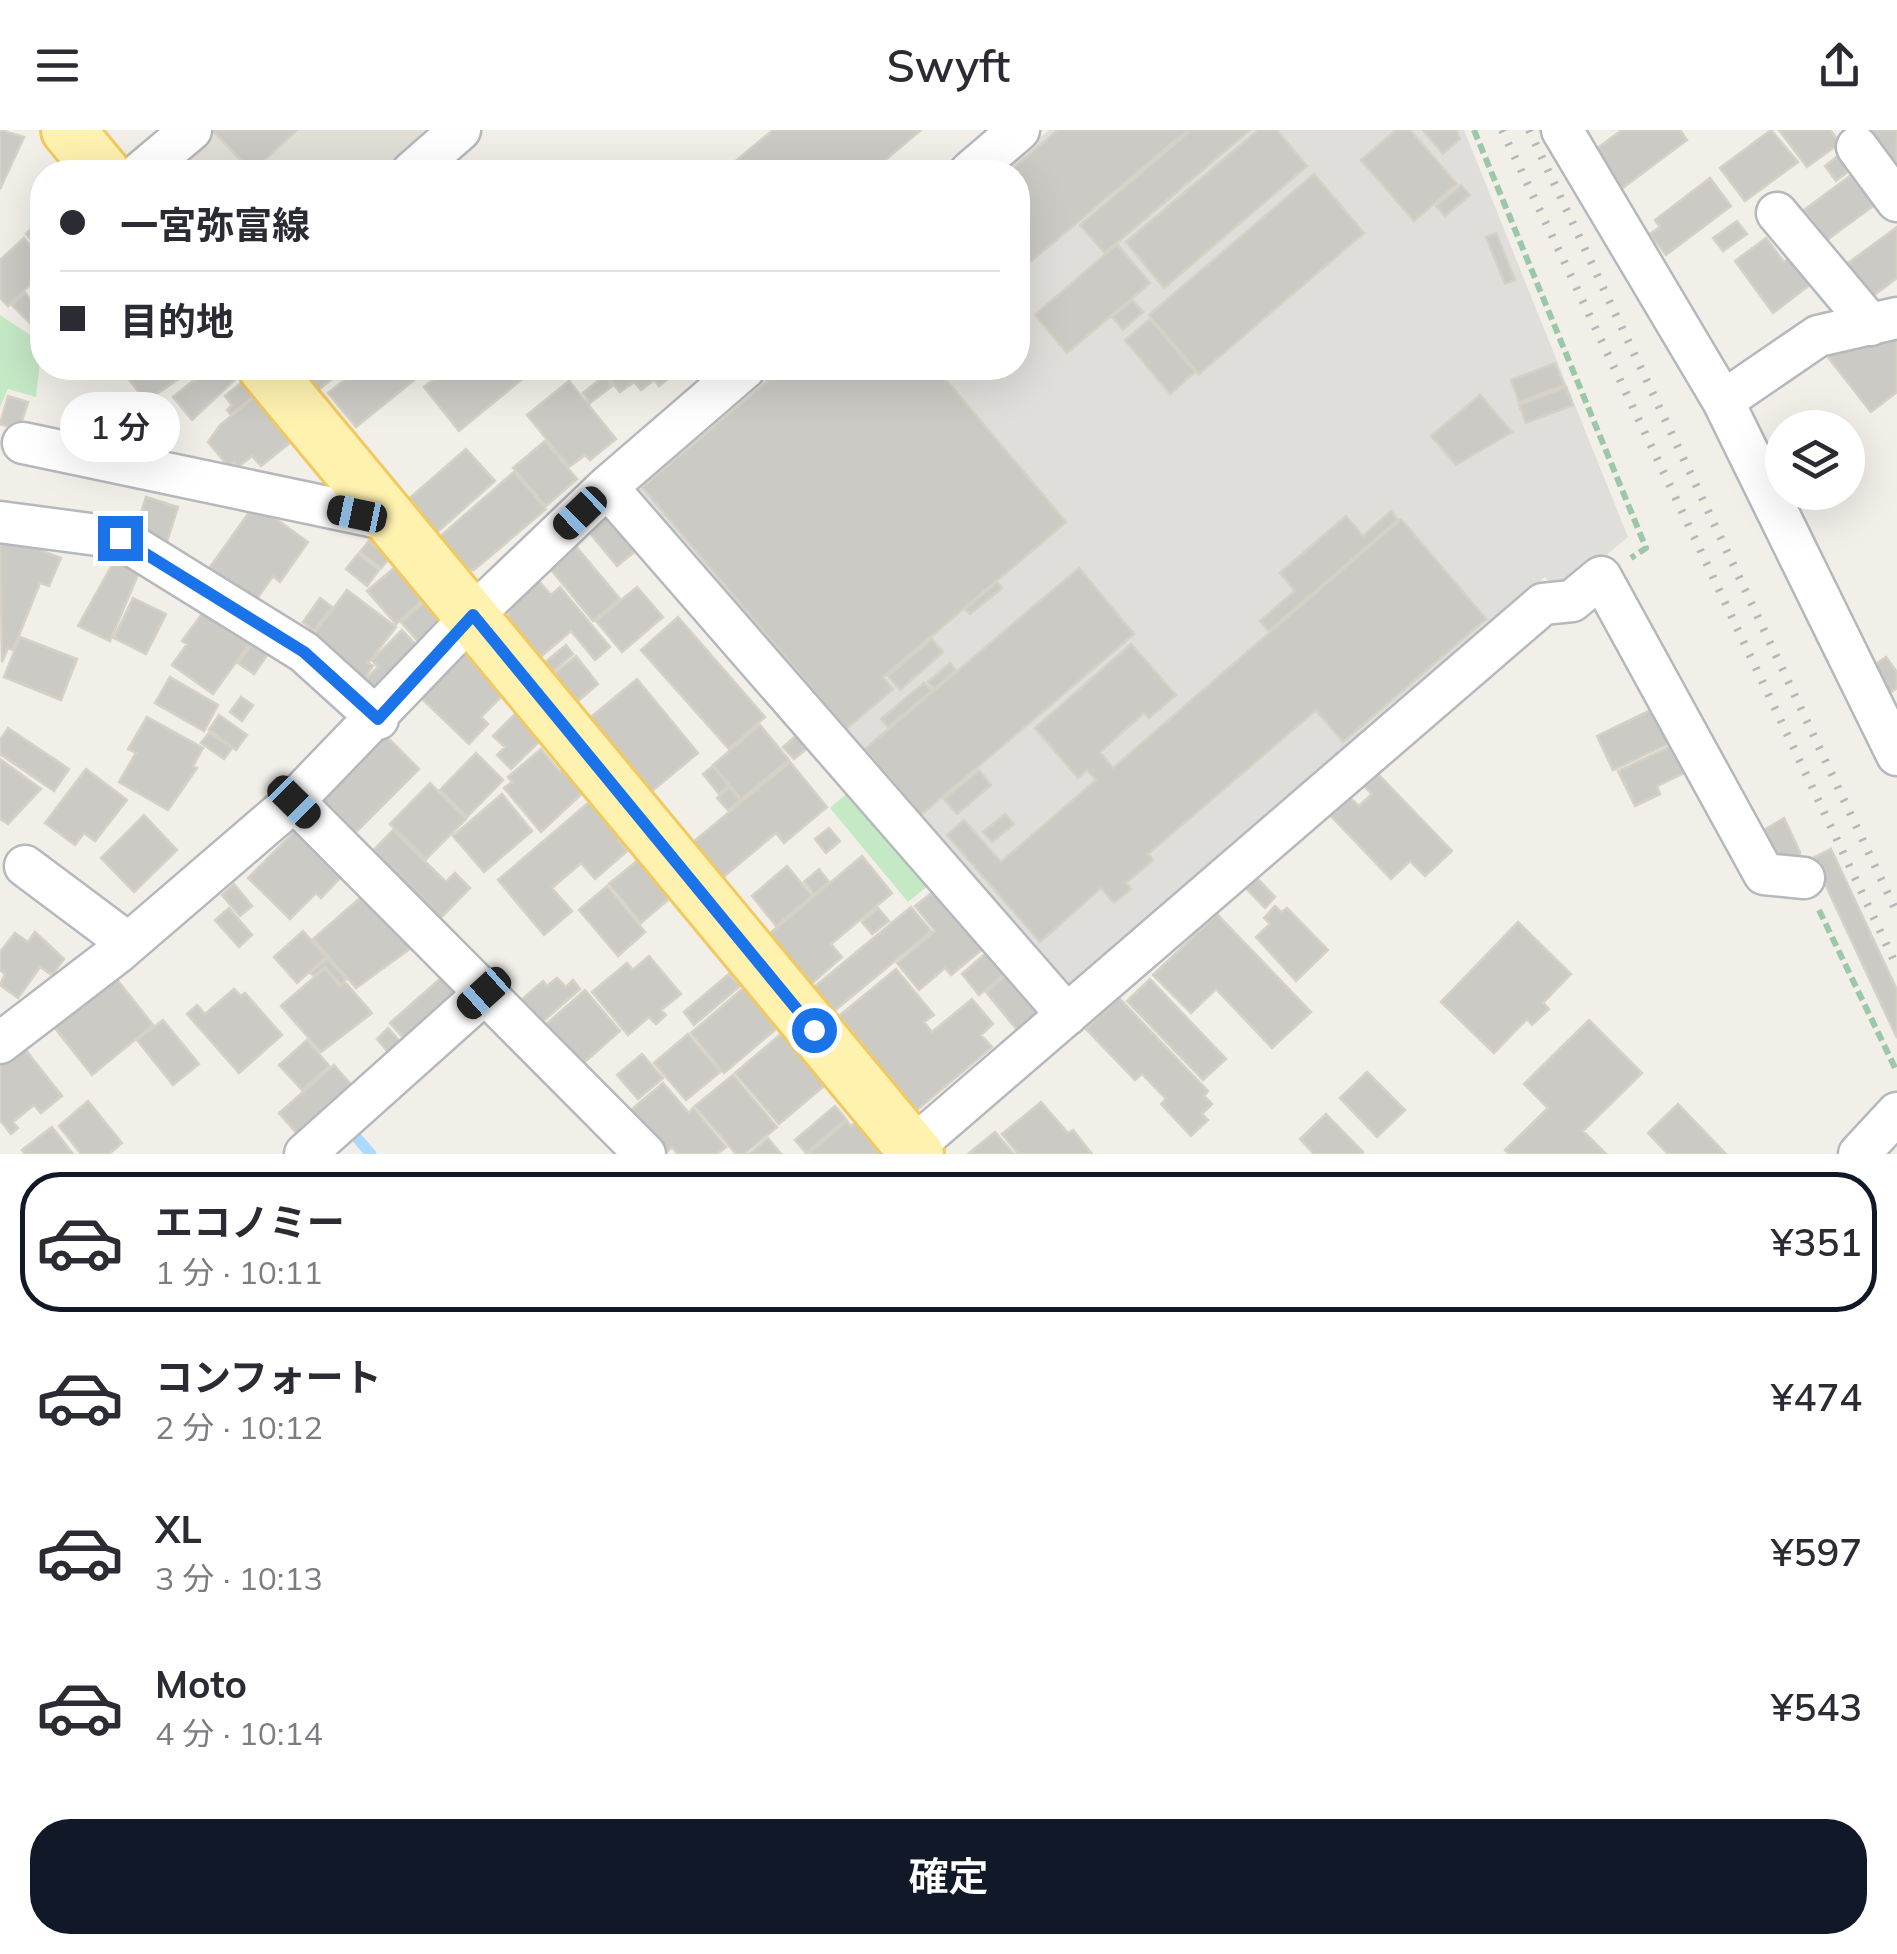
<!DOCTYPE html>
<html lang="ja">
<meta charset="utf-8">
<style>
:root{--surface:#fff;--page:#f2f2f3;--text:#2b2b33;--muted:#7c7c81;--line:#e1e1e2;--accent:#111827}
body{margin:0;font-family:Mulish,"Noto Sans JP",sans-serif;background:var(--page);color:var(--text);height:100vh;display:flex;flex-direction:column;font-size:38px;white-space:nowrap}
*{box-sizing:border-box;margin:0}
p{font-size:32px;color:var(--muted)}
.icon{flex:none;width:55px;height:55px;fill:none;stroke:currentColor;stroke-width:2;stroke-linecap:round;stroke-linejoin:round}
.map{position:relative;height:1024px;overflow:hidden}
.side{display:flex;flex-direction:column;background:var(--surface);flex:1}
.side>*{flex:none}
.banner{position:absolute;left:30px;top:30px;width:1000px;height:220px;border-radius:40px;box-shadow:0 10px 40px #0002;display:grid;align-content:center;height:220px;padding:0 30px;background:var(--surface)}
.tools{position:absolute;left:1765px;top:280px;display:grid;gap:20px}
.tools a{display:grid;place-items:center;width:100px;height:100px;border-radius:50%;background:var(--surface);box-shadow:0 10px 40px #0002;font-size:50px}
.end{position:absolute;width:45px;height:45px;margin:-22px;border:12px solid #1a73e8;background:#fff;box-shadow:0 0 0 5px #fff}
.from{border-radius:50%}
.bubble{position:absolute;height:70px;border-radius:35px;background:var(--surface);box-shadow:0 10px 40px #0002;font-size:32px;font-weight:600;line-height:70px;text-align:center}
.car{position:absolute;width:30px;height:60px;margin:-30px -15px;border-radius:12px;box-shadow:0 0 8px 2px #0007;background:linear-gradient(#222 24%,#8ab4d8 0 40%,#222 0 76%,#8ab4d8 0 86%,#222 0)}
.banner b{display:flex;align-items:center;gap:35px;height:95px;font-size:38px}
.banner b+b{border-top:2px solid var(--line)}
.banner i{width:25px;height:25px;background:var(--text)}
ul{padding:18px 0 0;list-style:none}
li{display:flex;align-items:center;gap:30px;height:140px;margin:0 20px 15px;padding:0 10px;border:5px solid transparent;border-radius:40px}
li div{flex:1}
li b{display:block;font-size:38px}
li em{font-style:normal;font-weight:600}
li.current{border-color:var(--accent)}
li>.icon{width:90px;height:90px;stroke-width:1.5}
.action{display:flex;gap:20px;margin-top:auto;padding:20px 30px}
.action a{flex:1;height:115px;border-radius:40px;background:var(--accent);color:#fff;font-size:40px;font-weight:600;line-height:115px;text-align:center}
header{display:flex;justify-content:space-between;align-items:center;height:130px;padding:0 30px;background:var(--surface);font-size:45px;font-weight:600}
.map>svg:first-child{display:block}
</style>
<header><svg class="icon" aria-label="menu" viewBox="0 0 24 24"><path d="M4 6h16M4 12h16M4 18h16"/></svg>Swyft<svg class="icon" aria-label="share" viewBox="0 0 24 24"><path d="M12 15V3M7 8l5-5 5 5M5 13v7h14v-7"/></svg></header>
<div class="map">
<svg width="1897" height="1024" viewBox="0 0 1897 1024">
<rect width="100%" height="100%" fill="#f1efe8"/>
<path fill="#e0deda" d="M 1049,0 L 1464,0 L 1628,407 L 1568,457 L 1554,458 L 1545,447 L 1068,863 L 627,363 L 774,238 L 1018,238 L 1018,42 L 1000,42 Z"/>
<path fill="#e1ded6" d="M 203,0 L 444,0 L 396,42 L 158,42 Z"/>
<path fill="#c5e8c5" d="M 0,185 L 42,213 L 36,267 L 8,259 L 0,277 Z
M 858,654 L 936,749 L 908,772 L 830,678 Z"/>
<g fill="none" stroke-linecap="round" stroke-linejoin="round">
<path stroke="#aadaff" stroke-width="11" d="M 350,1000 L 371,1024"/>
</g>
<path fill="#cccac5" stroke="#d6d1c6" stroke-width="2.5" d="M 0,0 L 24,7 L 0,59 Z
M 212,0 L 297,0 L 252,42 Z
M 773,0 L 921,0 L 871,42 L 729,42 L 726,39 Z
M 1058,0 L 1188,0 L 1018,142 L 1018,42 L 1008,42 Z
M 1191,0 L 1250,0 L 1105,123 L 1080,95 Z
M 1258,0 L 1277,0 L 1307,36 L 1164,158 L 1126,112 Z
M 1396,0 L 1410,0 L 1457,54 L 1414,91 L 1361,30 Z
M 1423,0 L 1456,0 L 1460,9 L 1443,24 Z
M 1622,0 L 1680,0 L 1687,10 L 1616,63 L 1588,25 Z
M 1771,0 L 1798,32 L 1745,71 L 1720,38 Z
M 1779,0 L 1830,0 L 1840,13 L 1807,37 Z
M 1874,0 L 1897,0 L 1897,50 L 1865,7 Z
M 1848,18 L 1859,33 L 1836,51 L 1825,36 Z
M 1862,37 L 1884,68 L 1827,110 L 1804,80 Z
M 1314,44 L 1364,103 L 1199,244 L 1149,185 Z
M 1710,48 L 1731,76 L 1666,125 L 1650,104 L 1660,97 L 1655,90 Z
M 1461,55 L 1470,65 L 1445,86 L 1436,76 Z
M 42,88 L 42,122 L 26,104 Z
M 1737,91 L 1747,104 L 1723,121 L 1713,108 Z
M 1897,97 L 1897,148 L 1869,169 L 1844,136 Z
M 1496,103 L 1515,150 L 1505,154 L 1486,107 Z
M 24,108 L 38,124 L 34,128 L 42,143 L 8,176 L 0,168 L 0,130 Z
M 1766,108 L 1784,132 L 1791,127 L 1811,154 L 1773,183 L 1735,131 Z
M 1117,114 L 1150,153 L 1067,223 L 1035,185 Z
M 25,163 L 42,181 L 30,193 L 12,175 Z
M 1132,170 L 1143,182 L 1123,200 L 1112,187 Z
M 1150,189 L 1195,242 L 1170,264 L 1125,210 Z
M 1897,205 L 1897,262 L 1871,282 L 1827,226 Z
M 1555,233 L 1564,255 L 1519,272 L 1511,250 Z
M 120,238 L 195,238 L 146,271 Z
M 209,238 L 238,238 L 242,243 L 192,290 L 173,267 Z
M 299,238 L 346,238 L 317,261 Z
M 360,238 L 412,238 L 419,246 L 356,297 L 328,263 Z
M 448,238 L 551,238 L 538,248 L 532,241 L 459,301 L 424,257 Z
M 600,238 L 682,238 L 659,256 L 654,250 L 641,260 L 634,252 L 620,262 Z
M 783,238 L 936,238 L 1066,392 L 883,547 L 893,559 L 846,599 L 642,357 Z
M 604,246 L 612,256 L 590,273 L 583,263 Z
M 247,248 L 259,262 L 231,285 L 227,280 L 232,275 L 225,266 Z
M 569,251 L 616,309 L 590,330 L 585,325 L 569,337 L 527,285 Z
M 1566,257 L 1573,275 L 1526,293 L 1519,275 Z
M 260,263 L 296,308 L 261,336 L 252,326 L 238,337 L 234,332 L 228,336 L 208,312 L 220,295 Z
M 1480,265 L 1512,302 L 1456,335 L 1431,306 Z
M 8,266 L 28,272 L 19,300 L 0,294 Z
M 545,311 L 577,349 L 546,376 L 513,338 Z
M 466,319 L 495,351 L 434,405 L 405,372 Z
M 514,342 L 546,379 L 474,440 L 464,439 L 437,409 Z
M 146,367 L 178,377 L 166,415 L 134,405 Z
M 255,374 L 308,412 L 280,452 L 273,446 L 254,473 L 208,440 Z
M 614,380 L 643,415 L 617,436 L 588,401 Z
M 1391,381 L 1398,390 L 1269,501 L 1260,491 L 1295,461 L 1280,443 L 1346,386 L 1363,406 Z
M 1401,389 L 1486,489 L 1343,612 L 1316,580 L 1148,724 L 1153,730 L 1126,753 L 1131,759 L 1114,773 L 1101,758 L 1040,812 L 947,705 L 964,690 L 1001,732 L 1096,650 L 1087,640 L 1078,648 L 1035,598 L 1131,514 L 1176,565 L 1149,588 L 1144,583 L 1100,622 L 1113,638 Z
M 0,404 L 45,415 L 42,421 L 61,428 L 49,456 L 40,453 L 13,520 L 8,518 L 2,532 Z
M 369,411 L 390,428 L 381,438 L 360,422 Z
M 574,414 L 620,469 L 593,491 L 548,436 Z
M 358,424 L 379,440 L 367,456 L 346,439 Z
M 115,430 L 139,442 L 110,511 L 78,496 Z
M 399,434 L 427,466 L 396,494 L 367,461 Z
M 1079,438 L 1134,504 L 921,685 L 865,619 Z
M 538,450 L 551,465 L 560,457 L 610,517 L 595,530 L 571,501 L 537,530 L 507,493 L 511,473 Z
M 997,452 L 1002,458 L 970,484 L 965,479 Z
M 637,457 L 663,487 L 622,522 L 596,491 Z
M 347,460 L 396,497 L 368,533 L 373,536 L 359,555 L 306,515 Z
M 133,468 L 166,484 L 146,524 L 114,508 Z
M 320,468 L 332,477 L 314,501 L 303,492 Z
M 427,470 L 447,493 L 421,515 L 401,492 Z
M 207,477 L 252,510 L 213,564 L 172,535 L 187,514 L 182,511 Z
M 678,487 L 765,587 L 729,619 L 641,520 Z
M 402,500 L 422,521 L 378,564 L 365,550 L 378,537 L 372,530 Z
M 20,507 L 77,529 L 61,570 L 4,547 Z
M 257,507 L 272,518 L 254,544 L 238,533 Z
M 932,509 L 943,522 L 900,560 L 888,546 Z
M 566,515 L 573,524 L 551,543 L 543,534 Z
M 462,521 L 505,563 L 481,587 L 488,594 L 469,614 L 419,566 Z
M 576,526 L 598,554 L 572,576 L 549,548 Z
M 1886,527 L 1897,542 L 1897,558 L 1885,566 L 1867,540 Z
M 950,533 L 956,540 L 934,559 L 928,552 Z
M 170,547 L 218,575 L 204,601 L 155,573 Z
M 637,549 L 698,623 L 646,666 L 585,592 Z
M 924,553 L 932,561 L 888,597 L 881,589 Z
M 241,567 L 253,575 L 242,591 L 230,582 Z
M 1655,578 L 1672,612 L 1613,640 L 1597,606 Z
M 519,580 L 545,606 L 511,639 L 497,625 L 505,617 L 493,606 Z
M 219,585 L 247,605 L 236,620 L 209,600 Z
M 147,587 L 203,618 L 193,636 L 197,638 L 168,680 L 119,652 L 136,623 L 128,619 Z
M 760,595 L 789,630 L 741,669 L 713,635 Z
M 8,598 L 69,639 L 54,661 L 0,624 L 0,610 Z
M 381,601 L 419,639 L 350,708 L 312,671 Z
M 209,603 L 232,618 L 224,629 L 201,613 Z
M 799,603 L 810,616 L 794,629 L 783,617 Z
M 1675,614 L 1688,641 L 1657,656 L 1660,664 L 1635,676 L 1618,641 Z
M 541,619 L 560,642 L 569,634 L 589,657 L 541,702 L 504,658 L 512,652 L 508,647 Z
M 476,623 L 503,650 L 467,687 L 440,660 Z
M 0,629 L 41,659 L 8,694 L 0,689 Z
M 790,632 L 827,677 L 784,713 L 776,703 L 721,749 L 692,713 Z
M 713,636 L 729,656 L 719,664 L 703,644 Z
M 86,639 L 127,670 L 95,711 L 84,703 L 75,715 L 45,693 Z
M 979,640 L 991,655 L 957,684 L 944,669 Z
M 1378,644 L 1452,721 L 1425,746 L 1410,731 L 1391,749 L 1331,686 L 1350,668 L 1359,676 L 1372,664 L 1365,657 Z
M 430,653 L 466,689 L 426,729 L 390,694 Z
M 729,657 L 740,670 L 728,680 L 717,668 Z
M 502,664 L 532,701 L 484,742 L 453,706 Z
M 595,667 L 626,704 L 618,710 L 627,721 L 595,749 L 581,733 L 552,758 L 572,781 L 544,805 L 498,750 Z
M 1005,684 L 1014,694 L 992,712 L 983,702 Z
M 144,685 L 177,720 L 134,762 L 101,728 Z
M 1784,688 L 1800,722 L 1800,731 L 1778,731 L 1764,700 Z
M 829,698 L 840,711 L 826,723 L 815,709 Z
M 296,700 L 342,746 L 321,768 L 316,763 L 290,789 L 248,748 Z
M 393,700 L 446,752 L 455,743 L 470,758 L 432,797 L 364,730 Z
M 1831,719 L 1897,860 L 1897,908 L 1813,728 Z
M 644,725 L 676,763 L 641,793 L 609,754 Z
M 862,726 L 892,763 L 831,814 L 842,827 L 810,855 L 768,805 Z
M 787,736 L 812,766 L 776,796 L 752,766 Z
M 819,739 L 829,752 L 814,764 L 804,752 Z
M 1256,747 L 1275,767 L 1265,778 L 1245,757 Z
M 234,754 L 252,776 L 240,786 L 222,765 Z
M 943,754 L 991,812 L 951,845 L 945,838 L 919,860 L 897,833 L 935,801 L 915,776 Z
M 607,756 L 645,802 L 618,826 L 579,780 Z
M 368,761 L 415,815 L 356,858 L 313,809 Z
M 1275,776 L 1281,782 L 1287,778 L 1328,820 L 1296,851 L 1256,807 L 1270,794 L 1264,788 Z
M 911,777 L 931,801 L 827,887 L 807,863 Z
M 229,778 L 252,805 L 239,817 L 215,790 Z
M 878,778 L 889,791 L 872,804 L 862,792 Z
M 1217,784 L 1311,882 L 1272,918 L 1216,859 L 1191,883 L 1153,845 Z
M 1518,792 L 1571,844 L 1543,873 L 1549,879 L 1532,895 L 1527,889 L 1494,923 L 1441,872 Z
M 303,801 L 326,827 L 297,853 L 274,827 Z
M 35,802 L 64,829 L 52,845 L 40,837 L 18,868 L 0,855 L 5,844 L 0,840 L 0,822 L 15,803 L 28,812 Z
M 995,815 L 1013,837 L 979,865 L 962,844 Z
M 649,826 L 681,864 L 661,880 L 666,885 L 656,894 L 649,887 L 628,905 L 592,862 L 627,833 L 633,840 Z
M 327,828 L 346,849 L 341,855 L 325,837 L 314,846 L 310,843 Z
M 325,838 L 340,856 L 345,852 L 372,883 L 321,922 L 281,876 Z
M 1015,838 L 1047,877 L 1018,901 L 986,862 Z
M 896,839 L 934,885 L 924,892 L 932,902 L 972,869 L 993,894 L 981,905 L 992,917 L 917,980 L 839,886 Z
M 111,842 L 153,895 L 92,945 L 50,892 Z
M 729,844 L 740,856 L 694,895 L 684,882 Z
M 442,847 L 460,868 L 409,914 L 390,893 Z
M 557,848 L 566,857 L 573,850 L 580,859 L 540,894 L 520,871 L 543,851 L 547,856 Z
M 1150,849 L 1226,929 L 1203,950 L 1127,871 Z
M 748,854 L 782,894 L 724,943 L 691,903 Z
M 234,859 L 241,866 L 245,863 L 282,905 L 239,943 L 187,884 L 197,875 L 205,884 Z
M 585,860 L 620,901 L 578,938 L 543,897 Z
M 1119,868 L 1208,961 L 1204,966 L 1212,974 L 1202,984 L 1208,990 L 1191,1006 L 1161,974 L 1166,969 L 1142,944 L 1135,950 L 1086,899 Z
M 163,890 L 199,934 L 173,955 L 137,910 Z
M 1589,890 L 1642,943 L 1583,1001 L 1606,1024 L 1509,1024 L 1505,1020 L 1548,978 L 1524,954 Z
M 388,898 L 405,917 L 393,928 L 377,909 Z
M 782,903 L 825,955 L 779,994 L 735,943 Z
M 688,904 L 720,942 L 686,970 L 654,933 Z
M 307,910 L 329,936 L 302,960 L 279,935 Z
M 21,914 L 62,966 L 41,983 L 34,975 L 13,992 L 18,998 L 11,1004 L 0,990 L 0,931 Z
M 642,924 L 663,948 L 638,969 L 617,945 Z
M 334,935 L 354,958 L 299,1006 L 279,983 Z
M 1367,942 L 1405,980 L 1377,1007 L 1340,968 Z
M 733,945 L 777,997 L 744,1024 L 736,1024 L 695,976 Z
M 663,953 L 689,983 L 693,978 L 726,1017 L 717,1024 L 678,1024 L 672,1017 L 667,1022 L 631,980 Z
M 88,971 L 122,1013 L 109,1024 L 81,1024 L 59,996 Z
M 1041,972 L 1068,1003 L 1073,1000 L 1092,1024 L 1018,1024 L 1002,1004 Z
M 1678,974 L 1726,1024 L 1668,1024 L 1648,1003 Z
M 835,976 L 846,989 L 806,1023 L 795,1010 Z
M 1326,984 L 1363,1022 L 1361,1024 L 1314,1024 L 1300,1009 Z
M 858,990 L 888,1024 L 808,1024 L 847,991 L 851,996 Z
M 52,997 L 73,1024 L 25,1024 L 22,1020 Z
M 995,1002 L 1014,1024 L 968,1024 Z
M 768,1008 L 781,1024 L 749,1024 Z"/>
<g fill="none" stroke-linecap="round" stroke-linejoin="round">
<g stroke="#b5b8bc" stroke-width="45">
<path id="minor" d="M 1562,0 L 1723,271 L 1897,625
M 1857,17 L 1897,71
M 141,42 L 191,0
M 412,42 L 460,0
M 970,42 L 1019,0
M 1777,83 L 1871,195
M 1723,271 L 1818,206 L 1897,188
M 23,313 L 394,391
M 607,357 L 1067,885
M 0,392 L 120,408 L 304,522 L 378,589
M 294,671 L 645,1024
M 25,736 L 128,813
M 0,913 L 116,824 L 294,671 L 473,485 L 607,357 L 745,238
M 912,1018 L 1543,474 L 1572,471 L 1601,447 L 1764,744 L 1804,748
M 305,1024 L 485,863
M 1859,1024 L 1897,983"/>
</g>
<g stroke="#f2c960" stroke-width="58">
<path id="major" d="M 68,0 L 103,42
M 265,238 L 917,1024"/>
</g>
<path stroke="#9cc7a9" stroke-width="6" stroke-dasharray="10 5" stroke-linecap="butt" d="M 1474,0 L 1646,418 L 1631,428
M 1819,780 L 1897,942"/>
<use href="#minor" stroke="#fff" stroke-width="40"/>
<use href="#major" stroke="#fff2af" stroke-width="52"/>
<path stroke="#b6b7b8" stroke-width="8" stroke-dasharray="2.5 12" stroke-linecap="butt" d="M 1502,0 L 1897,837
M 1529,0 L 1897,783"/>
</g>
<g fill="none" stroke-linecap="round" stroke-linejoin="round">
<path stroke="#1a73e8" stroke-width="12" d="M 120,408 L 304,522 L 378,589 L 473,485 L 814,900"/>
</g>
</svg>
<div class="tools">
<a><svg class="icon" aria-label="layers" viewBox="0 0 24 24"><path d="M12 4l9 5-9 5-9-5zM3 14l9 5 9-5"/></svg></a>
</div>
<i class="end from" style="left:814px;top:900px"></i>
<i class="end" style="left:120px;top:408px"></i>
<div class="bubble" style="left:60px;top:262px;width:120px">1 分</div>
<i class="car" style="left:580px;top:383px;rotate:226deg"></i>
<i class="car" style="left:357px;top:384px;rotate:282deg"></i>
<i class="car" style="left:294px;top:672px;rotate:135deg"></i>
<i class="car" style="left:484px;top:863px;rotate:228deg"></i>
<div class="banner">
<b><i class="from"></i>一宮弥富線</b>
<b><i></i>目的地</b>
</div>
</div>
<section class="side">
<ul>
<li class="current"><svg class="icon" aria-label="car" viewBox="0 0 24 24"><path d="M5 17H2v-5l4-1 3-4h7l3 4 3 1v5h-3M9 17h6M6 11h13"/><circle cx="7" cy="17" r="2"/><circle cx="17" cy="17" r="2"/></svg><div><b>エコノミー</b><p>1 分 · 10:11</p></div><em>¥351</em></li>
<li><svg class="icon" aria-label="car" viewBox="0 0 24 24"><path d="M5 17H2v-5l4-1 3-4h7l3 4 3 1v5h-3M9 17h6M6 11h13"/><circle cx="7" cy="17" r="2"/><circle cx="17" cy="17" r="2"/></svg><div><b>コンフォート</b><p>2 分 · 10:12</p></div><em>¥474</em></li>
<li><svg class="icon" aria-label="car" viewBox="0 0 24 24"><path d="M5 17H2v-5l4-1 3-4h7l3 4 3 1v5h-3M9 17h6M6 11h13"/><circle cx="7" cy="17" r="2"/><circle cx="17" cy="17" r="2"/></svg><div><b>XL</b><p>3 分 · 10:13</p></div><em>¥597</em></li>
<li><svg class="icon" aria-label="car" viewBox="0 0 24 24"><path d="M5 17H2v-5l4-1 3-4h7l3 4 3 1v5h-3M9 17h6M6 11h13"/><circle cx="7" cy="17" r="2"/><circle cx="17" cy="17" r="2"/></svg><div><b>Moto</b><p>4 分 · 10:14</p></div><em>¥543</em></li>
</ul>
<div class="action"><a>確定</a></div>
</section>
